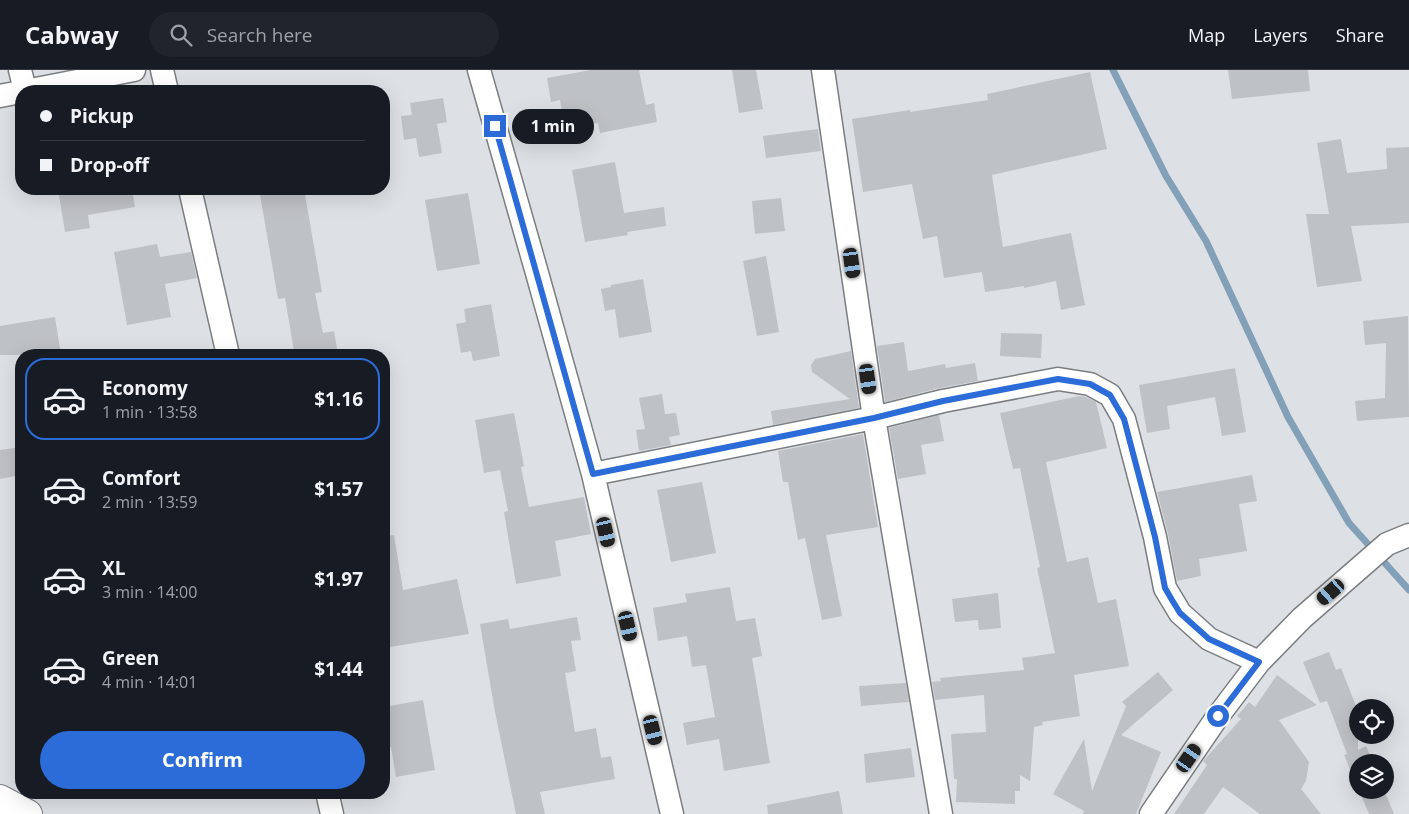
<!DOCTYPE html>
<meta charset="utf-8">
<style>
:root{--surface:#171b24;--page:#20242c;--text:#f1f3f6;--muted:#9ea1a6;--line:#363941;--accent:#2c6cd9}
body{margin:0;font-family:"Open Sans",sans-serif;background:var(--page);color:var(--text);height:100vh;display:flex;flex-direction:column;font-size:19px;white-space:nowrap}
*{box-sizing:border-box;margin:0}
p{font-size:16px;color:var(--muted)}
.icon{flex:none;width:28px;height:28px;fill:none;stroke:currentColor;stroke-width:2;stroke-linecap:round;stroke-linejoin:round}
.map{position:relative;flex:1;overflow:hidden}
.side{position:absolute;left:15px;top:279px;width:375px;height:450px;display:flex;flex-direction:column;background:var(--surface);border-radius:20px;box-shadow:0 5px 20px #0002}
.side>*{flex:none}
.hud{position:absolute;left:15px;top:15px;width:375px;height:110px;border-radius:20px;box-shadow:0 5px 20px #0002;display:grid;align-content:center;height:110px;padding:0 25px;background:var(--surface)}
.buttons{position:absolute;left:1349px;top:629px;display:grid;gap:10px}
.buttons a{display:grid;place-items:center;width:45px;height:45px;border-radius:50%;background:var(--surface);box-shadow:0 5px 20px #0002;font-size:25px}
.end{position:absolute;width:22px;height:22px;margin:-11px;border:6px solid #2c6cd9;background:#fff;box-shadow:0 0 0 2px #fff}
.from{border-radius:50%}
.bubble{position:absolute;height:35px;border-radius:18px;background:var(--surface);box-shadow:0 5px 20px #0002;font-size:16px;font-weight:700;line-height:35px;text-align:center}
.car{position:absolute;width:15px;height:30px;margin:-15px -8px;border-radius:6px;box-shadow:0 0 4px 1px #0007;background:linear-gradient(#222 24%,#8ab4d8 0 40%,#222 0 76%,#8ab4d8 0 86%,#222 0)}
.hud b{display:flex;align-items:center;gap:18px;height:48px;font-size:19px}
.hud b+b{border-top:1px solid var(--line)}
.hud i{width:12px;height:12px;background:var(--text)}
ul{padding:9px 0 0;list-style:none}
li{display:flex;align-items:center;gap:15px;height:82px;margin:0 10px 8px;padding:0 15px;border:2px solid transparent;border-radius:20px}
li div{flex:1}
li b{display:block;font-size:19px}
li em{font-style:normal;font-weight:700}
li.current{border-color:var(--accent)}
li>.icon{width:45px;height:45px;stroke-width:1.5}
.action{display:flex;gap:10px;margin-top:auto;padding:10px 25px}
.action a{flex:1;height:58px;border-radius:30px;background:var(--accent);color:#fff;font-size:20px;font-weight:700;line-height:58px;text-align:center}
header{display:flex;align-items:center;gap:30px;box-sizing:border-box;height:70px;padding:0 25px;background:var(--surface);border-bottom:1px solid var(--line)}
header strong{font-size:24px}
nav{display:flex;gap:28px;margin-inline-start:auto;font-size:18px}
.search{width:350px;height:45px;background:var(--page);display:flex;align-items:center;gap:12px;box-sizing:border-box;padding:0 18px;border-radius:28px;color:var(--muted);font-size:19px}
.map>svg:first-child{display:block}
</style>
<header>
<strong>Cabway</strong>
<div class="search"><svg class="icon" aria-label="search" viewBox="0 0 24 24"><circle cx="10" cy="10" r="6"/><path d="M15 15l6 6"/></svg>Search here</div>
<nav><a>Map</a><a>Layers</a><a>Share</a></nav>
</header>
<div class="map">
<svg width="1409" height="744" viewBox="0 0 1409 744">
<rect width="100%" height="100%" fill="#dde1e5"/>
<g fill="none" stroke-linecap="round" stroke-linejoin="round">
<path stroke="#83a0b9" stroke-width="7" d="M 1113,0 L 1166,106 L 1206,171 L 1288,347 L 1349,453 L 1409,520"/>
</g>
<path fill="#bec1c5" d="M 591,0 L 639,0 L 646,35 L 654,33 L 657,52 L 600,63 L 598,53 L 565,58 L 560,30 L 551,32 L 547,8 Z
M 732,0 L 756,0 L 763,39 L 739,43 Z
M 1228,0 L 1308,0 L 1310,21 L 1232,29 Z
M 1090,2 L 1107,79 L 992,105 L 1003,177 L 1071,163 L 1085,235 L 1061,240 L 1056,211 L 1024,218 L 1024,216 L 985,222 L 982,202 L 944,208 L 937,166 L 923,169 L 912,114 L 863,122 L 852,49 L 910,40 L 910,42 L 988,30 L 987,24 Z
M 443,28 L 447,52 L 437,54 L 442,83 L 419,87 L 416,68 L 404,70 L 401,46 L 412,45 L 410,33 Z
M 818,59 L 821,81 L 766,88 L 763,66 Z
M 1341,69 L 1347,103 L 1387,99 L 1386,78 L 1409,77 L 1409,153 L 1351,156 L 1362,211 L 1317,217 L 1306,144 L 1329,144 L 1317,73 Z
M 615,92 L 624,143 L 664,137 L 666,156 L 627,162 L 628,165 L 585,172 L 572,100 Z
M 58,119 L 132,119 L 135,137 L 88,145 L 90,158 L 65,162 Z
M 259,119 L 304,119 L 322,222 L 315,223 L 323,263 L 334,261 L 338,285 L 304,285 L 303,280 L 294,281 L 285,228 L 278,229 Z
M 468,123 L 480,194 L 437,201 L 425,130 Z
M 781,128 L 785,161 L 755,164 L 752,131 Z
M 157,174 L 160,187 L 191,182 L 197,208 L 165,214 L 171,247 L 127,255 L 114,182 Z
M 766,186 L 779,262 L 757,266 L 743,191 Z
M 643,209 L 652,262 L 619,268 L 615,239 L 605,241 L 601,219 L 611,217 L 611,215 Z
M 491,234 L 500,286 L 473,291 L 471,281 L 461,283 L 456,254 L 466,252 L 464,239 Z
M 1408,246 L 1409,347 L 1357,351 L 1355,331 L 1385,328 L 1386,273 L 1365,275 L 1363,251 Z
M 55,247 L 61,285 L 0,285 L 0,256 Z
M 1001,263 L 1042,264 L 1041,288 L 1000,286 Z
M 904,272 L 908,301 L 945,294 L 946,298 L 975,293 L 978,311 L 935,319 L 885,332 L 877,276 Z
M 851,281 L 859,338 L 773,355 L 771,341 L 850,329 L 812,302 L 811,295 L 815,289 Z
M 1235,298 L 1246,362 L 1222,366 L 1215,327 L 1167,336 L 1170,359 L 1147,363 L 1139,315 Z
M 662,324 L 665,344 L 676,343 L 680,365 L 669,367 L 671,375 L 639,381 L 636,360 L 645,359 L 639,328 Z
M 1079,326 L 1086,327 L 1096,332 L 1107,378 L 1046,392 L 1067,492 L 1088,487 L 1098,533 L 1116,529 L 1129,596 L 1074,605 L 1080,646 L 1042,652 L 1043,655 L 1034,657 L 1030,711 L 1020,705 L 1020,721 L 1015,721 L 1015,734 L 956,732 L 957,709 L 954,709 L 951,664 L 986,662 L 984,625 L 935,630 L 932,612 L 941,611 L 940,608 L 1024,600 L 1022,588 L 1055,583 L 1037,498 L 1040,497 L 1020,398 L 1013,399 L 1000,343 Z
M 514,343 L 524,396 L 521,397 L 529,437 L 584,427 L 591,464 L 555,471 L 561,506 L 516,514 L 504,442 L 508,441 L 500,400 L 484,403 L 475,350 Z
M 939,345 L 944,371 L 921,375 L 926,404 L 898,409 L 889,358 Z
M 863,364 L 878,457 L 826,465 L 842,546 L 822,550 L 805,468 L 798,470 L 788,412 L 783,412 L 778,381 Z
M 21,377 L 21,405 L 0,409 L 0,380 Z
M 1252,405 L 1257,431 L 1239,434 L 1247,481 L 1199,489 L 1201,506 L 1177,511 L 1168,464 L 1157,422 Z
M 702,412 L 716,483 L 671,492 L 657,420 Z
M 394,465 L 403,520 L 457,509 L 469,564 L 384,578 L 384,466 Z
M 730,517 L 736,551 L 755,548 L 762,586 L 752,588 L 770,693 L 724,701 L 719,669 L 687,675 L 683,653 L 715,647 L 706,595 L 692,597 L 687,566 L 658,571 L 653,538 L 687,532 L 685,524 Z
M 998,523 L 1001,558 L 979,560 L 978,550 L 955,552 L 952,529 Z
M 577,547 L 581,570 L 571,571 L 576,601 L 565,603 L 575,662 L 596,658 L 601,688 L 611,686 L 615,709 L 540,722 L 545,744 L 516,744 L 495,642 L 480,554 L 508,549 L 510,559 Z
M 1329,582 L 1336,600 L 1341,598 L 1358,641 L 1358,680 L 1366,676 L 1373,692 L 1358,692 L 1358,718 L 1344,685 L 1347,684 L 1327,631 L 1320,633 L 1303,592 Z
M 1158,602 L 1173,620 L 1121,665 L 1161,682 L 1136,744 L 1083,744 L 1084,741 L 1053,724 L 1084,669 L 1092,721 L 1126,636 L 1122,632 Z
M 1277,605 L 1317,635 L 1279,650 L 1309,692 L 1306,711 L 1301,719 L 1321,744 L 1260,744 L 1223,717 L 1204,744 L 1174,744 L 1207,695 L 1203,691 L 1241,649 L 1237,646 L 1249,632 L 1255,637 Z
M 906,613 L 909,632 L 861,636 L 859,616 Z
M 423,630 L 435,700 L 396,707 L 391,677 L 384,678 L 384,654 L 387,654 L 384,637 Z
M 911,678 L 915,707 L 866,713 L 864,684 Z
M 1359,720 L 1384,720 L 1394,744 L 1369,744 Z
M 839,721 L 843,744 L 768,744 L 767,735 Z"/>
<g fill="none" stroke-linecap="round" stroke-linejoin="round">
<g stroke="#7b7e81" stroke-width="25">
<path id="street" d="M 20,0 L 25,20
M 162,0 L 167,21
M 479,0 L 537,203 L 593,404 L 672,744
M 823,0 L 874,348 L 941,744
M 0,26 L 134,0
M 190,119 L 228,285
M 593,404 L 874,348 L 943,331 L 1058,309 L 1090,314 L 1110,325 L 1124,349 L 1155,467 L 1165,518 L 1180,543 L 1209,569 L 1259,592
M 327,722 L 332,744
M 1151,744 L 1218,646 L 1259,592 L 1302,548 L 1387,474 L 1409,465"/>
</g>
<g stroke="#7b7e81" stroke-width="30">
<path id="secondary" d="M 0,729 L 28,744"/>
</g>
<use href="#street" stroke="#fff" stroke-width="22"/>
<use href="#secondary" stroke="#fff" stroke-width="28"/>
</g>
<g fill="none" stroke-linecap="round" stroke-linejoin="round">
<path stroke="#2c6cd9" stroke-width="6" d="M 495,56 L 593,404 L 874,348 L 943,331 L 1058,309 L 1090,314 L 1110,325 L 1124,349 L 1155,467 L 1165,518 L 1172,530 L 1180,543 L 1209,569 L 1259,592 L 1218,646"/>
</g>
</svg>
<div class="buttons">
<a><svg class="icon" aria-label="locate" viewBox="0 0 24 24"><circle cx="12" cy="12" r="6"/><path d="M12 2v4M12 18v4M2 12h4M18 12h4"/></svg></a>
<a><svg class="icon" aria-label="layers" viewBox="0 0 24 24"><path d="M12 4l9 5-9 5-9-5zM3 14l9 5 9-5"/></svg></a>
</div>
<i class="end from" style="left:1218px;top:646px"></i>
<i class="end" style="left:495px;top:56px"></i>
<div class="bubble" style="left:512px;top:39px;width:82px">1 min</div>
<i class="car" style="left:852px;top:193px;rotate:172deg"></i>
<i class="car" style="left:868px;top:309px;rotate:172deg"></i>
<i class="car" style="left:606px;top:462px;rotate:167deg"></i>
<i class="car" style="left:1331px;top:522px;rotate:229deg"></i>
<i class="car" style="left:628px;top:556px;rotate:167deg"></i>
<i class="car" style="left:653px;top:660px;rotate:166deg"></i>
<i class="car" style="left:1189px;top:688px;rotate:35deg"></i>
<div class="hud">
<b><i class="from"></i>Pickup</b>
<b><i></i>Drop-off</b>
</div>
<section class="side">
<ul>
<li class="current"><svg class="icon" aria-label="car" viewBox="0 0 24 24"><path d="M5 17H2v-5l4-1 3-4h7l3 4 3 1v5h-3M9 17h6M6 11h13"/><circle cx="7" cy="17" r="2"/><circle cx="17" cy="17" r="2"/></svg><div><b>Economy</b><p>1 min · 13:58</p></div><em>$1.16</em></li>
<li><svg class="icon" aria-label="car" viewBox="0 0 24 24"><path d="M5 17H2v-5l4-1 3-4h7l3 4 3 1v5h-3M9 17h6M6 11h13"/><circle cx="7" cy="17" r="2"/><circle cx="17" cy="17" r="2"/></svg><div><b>Comfort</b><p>2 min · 13:59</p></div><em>$1.57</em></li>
<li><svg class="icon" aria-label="car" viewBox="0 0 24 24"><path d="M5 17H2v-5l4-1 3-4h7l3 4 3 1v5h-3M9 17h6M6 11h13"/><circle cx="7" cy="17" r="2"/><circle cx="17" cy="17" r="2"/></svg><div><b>XL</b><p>3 min · 14:00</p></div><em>$1.97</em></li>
<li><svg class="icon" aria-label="car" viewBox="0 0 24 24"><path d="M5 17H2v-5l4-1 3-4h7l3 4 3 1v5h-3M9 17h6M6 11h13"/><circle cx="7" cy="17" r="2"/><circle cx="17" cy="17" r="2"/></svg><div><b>Green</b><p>4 min · 14:01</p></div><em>$1.44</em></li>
</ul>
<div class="action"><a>Confirm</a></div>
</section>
</div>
